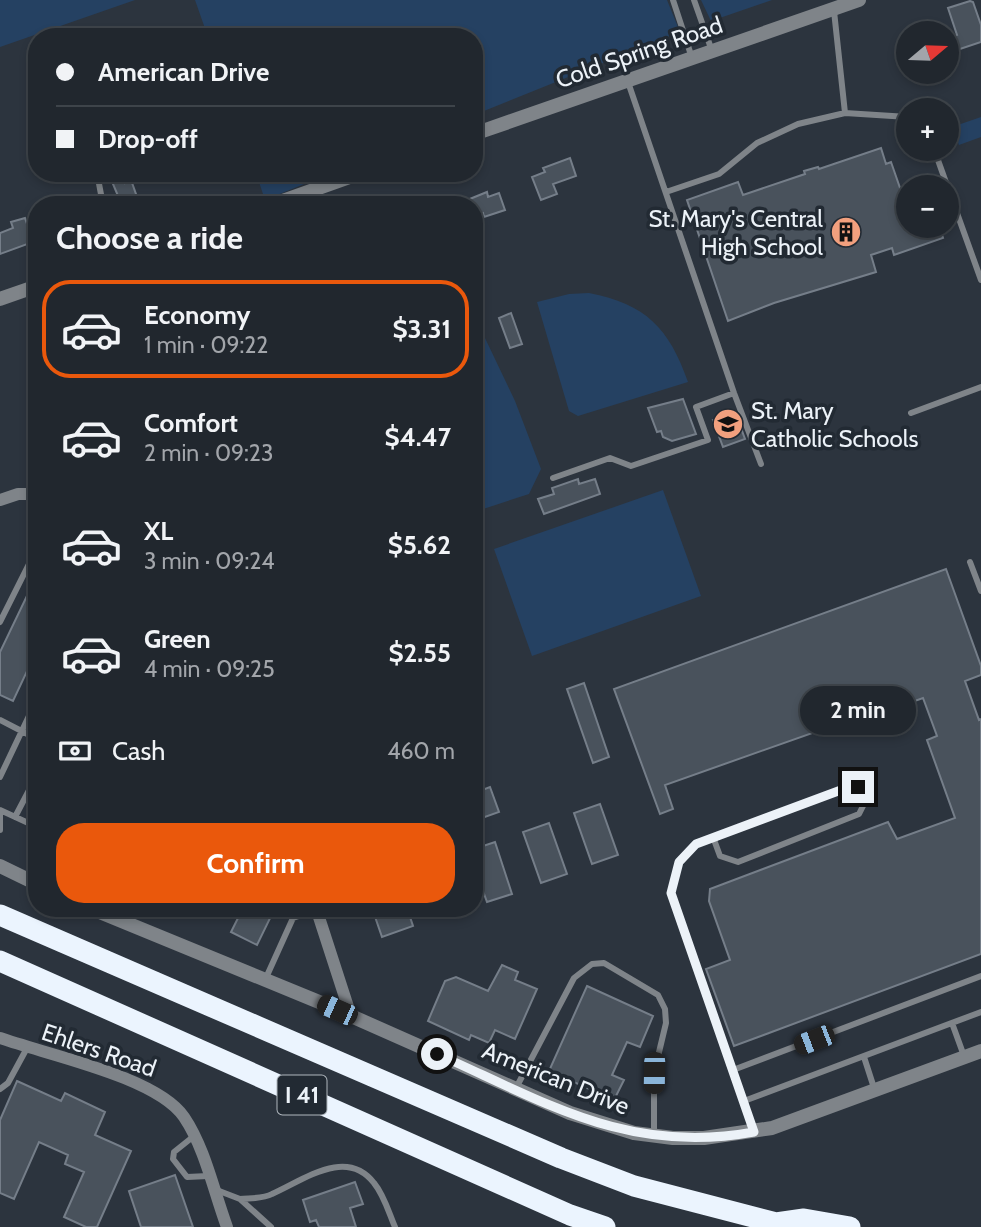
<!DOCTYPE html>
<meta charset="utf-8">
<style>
:root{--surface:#21272e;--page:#2d333a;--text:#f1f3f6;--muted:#a2a5aa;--line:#3e444a;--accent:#ea580c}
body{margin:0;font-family:Cabin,sans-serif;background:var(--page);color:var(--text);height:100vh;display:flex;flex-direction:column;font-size:26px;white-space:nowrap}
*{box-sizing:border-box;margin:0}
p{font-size:23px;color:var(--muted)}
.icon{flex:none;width:38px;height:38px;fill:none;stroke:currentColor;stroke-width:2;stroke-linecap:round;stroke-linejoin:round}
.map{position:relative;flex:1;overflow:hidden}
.panel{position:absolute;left:28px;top:196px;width:455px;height:721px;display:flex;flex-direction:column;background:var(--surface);border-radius:28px;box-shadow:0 4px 10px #0003,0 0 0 2px var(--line)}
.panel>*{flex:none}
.top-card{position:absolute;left:28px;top:28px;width:455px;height:154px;border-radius:28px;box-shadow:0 4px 10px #0003,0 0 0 2px var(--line);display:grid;align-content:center;height:154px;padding:0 28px;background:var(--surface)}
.needle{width:46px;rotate:71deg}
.tools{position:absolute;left:896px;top:21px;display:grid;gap:14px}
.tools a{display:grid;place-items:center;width:63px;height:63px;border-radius:50%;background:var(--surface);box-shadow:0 4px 10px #0003,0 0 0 2px var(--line);font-size:35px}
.end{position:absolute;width:32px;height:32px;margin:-16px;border:9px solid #ecf2f8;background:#111;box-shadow:0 0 0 4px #111}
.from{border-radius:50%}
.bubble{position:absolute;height:49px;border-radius:24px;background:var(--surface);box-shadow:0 4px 10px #0003,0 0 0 2px var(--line);font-size:23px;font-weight:800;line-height:49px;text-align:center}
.car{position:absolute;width:21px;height:42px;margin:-21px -10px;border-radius:9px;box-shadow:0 0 5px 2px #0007;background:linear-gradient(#222 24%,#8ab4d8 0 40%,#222 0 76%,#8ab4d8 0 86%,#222 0)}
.top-card b{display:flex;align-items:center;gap:24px;height:66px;font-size:26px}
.top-card b+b{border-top:2px solid var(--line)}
.top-card i{width:18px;height:18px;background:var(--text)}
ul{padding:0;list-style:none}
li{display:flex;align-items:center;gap:21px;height:98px;margin:0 14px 10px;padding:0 14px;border:4px solid transparent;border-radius:28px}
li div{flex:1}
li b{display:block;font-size:26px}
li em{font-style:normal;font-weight:800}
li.current{border-color:var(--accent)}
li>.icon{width:63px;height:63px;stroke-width:1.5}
h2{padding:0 28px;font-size:32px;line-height:84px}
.pay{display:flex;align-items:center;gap:18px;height:77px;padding:0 28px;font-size:26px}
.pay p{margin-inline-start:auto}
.primary-button{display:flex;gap:14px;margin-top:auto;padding:14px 28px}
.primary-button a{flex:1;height:80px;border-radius:28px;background:var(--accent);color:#fff;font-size:28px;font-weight:800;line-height:80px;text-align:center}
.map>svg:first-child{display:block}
</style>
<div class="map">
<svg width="981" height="1227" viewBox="0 0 981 1227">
<rect width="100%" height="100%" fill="#2c343e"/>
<path fill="#254162" d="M 0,0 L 135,0 L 0,47 Z
M 195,0 L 667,0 L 680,32 L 474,115 L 474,37 L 208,37 Z
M 701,0 L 772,0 L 711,21 Z
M 981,117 L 981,137 L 959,145 L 952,127 Z
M 256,173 L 331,173 L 265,200 Z
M 589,293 C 646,304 669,328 688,382 L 578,416 L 569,411 L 537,302 L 569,294 Z
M 474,315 L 515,401 L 541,469 L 529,494 L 474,512 Z
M 663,490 L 701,596 L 532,656 L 494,549 Z"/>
<path fill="#49525c" stroke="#757e89" stroke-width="2" d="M 970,1 L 973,2 L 981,25 L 981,42 L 954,51 L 949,38 L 957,35 L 948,8 Z
M 881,148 L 886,164 L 891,162 L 908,211 L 908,226 L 939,226 L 943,238 L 894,255 L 892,248 L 871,255 L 876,272 L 774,303 L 728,321 L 687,200 L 738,182 L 743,195 L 805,174 L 804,171 L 818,167 L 819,169 Z
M 570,158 L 576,176 L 553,184 L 557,194 L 541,200 L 532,177 L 545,172 L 543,168 Z
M 111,173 L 121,173 L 125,183 L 131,180 L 137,197 L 121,203 L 110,177 Z
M 487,192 L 488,197 L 499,193 L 505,210 L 484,217 L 483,213 L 474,216 L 474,205 L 455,205 Z
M 25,218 L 33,242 L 0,254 L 0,233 L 13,228 L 11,222 Z
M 511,313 L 522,344 L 510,348 L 499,318 Z
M 683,399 L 696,434 L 672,441 L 663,437 L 661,431 L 657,432 L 648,408 Z
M 735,412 L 745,439 L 723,447 L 713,420 Z
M 578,479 L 579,484 L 595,479 L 600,494 L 544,514 L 538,499 L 554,494 L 552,488 Z
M 946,569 L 981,666 L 981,675 L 965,681 L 979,720 L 981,719 L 981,954 L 734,1046 L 706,969 L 730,960 L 709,901 L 710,889 L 888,822 L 897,839 L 955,818 L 927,740 L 937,736 L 923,698 L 833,730 L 832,726 L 665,785 L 673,809 L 660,814 L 614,689 Z
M 37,575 L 37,650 L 13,701 L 0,695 L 0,652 Z
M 584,683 L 609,757 L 593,763 L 567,689 Z
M 490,787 L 499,812 L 482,818 L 474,793 Z
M 600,804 L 618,855 L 592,864 L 574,813 Z
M 549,823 L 567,874 L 541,883 L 523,832 Z
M 495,842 L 512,894 L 487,902 L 474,866 L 474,849 Z
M 243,908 L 275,908 L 257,945 L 231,932 Z
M 372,908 L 407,908 L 413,926 L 382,937 Z
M 502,965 L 518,972 L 515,980 L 537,989 L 515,1039 L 495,1030 L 489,1043 L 471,1035 L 469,1040 L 428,1021 L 445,981 L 456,977 L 488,991 Z
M 587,986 L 653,1016 L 640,1047 L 627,1042 L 612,1075 L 624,1080 L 614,1100 L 549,1071 Z
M 17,1081 L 61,1101 L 65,1093 L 105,1112 L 95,1135 L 131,1151 L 97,1227 L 86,1227 L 64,1217 L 84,1172 L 65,1164 L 68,1155 L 39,1142 L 14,1199 L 0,1193 L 0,1120 Z
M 175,1175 L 193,1227 L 141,1227 L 129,1191 Z
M 355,1182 L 363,1204 L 350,1208 L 356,1227 L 319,1227 L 316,1220 L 310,1222 L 303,1200 Z"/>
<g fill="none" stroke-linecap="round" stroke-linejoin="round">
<path stroke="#7f8489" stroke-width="6" d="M 673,0 L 692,58
M 694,0 L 712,51
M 834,11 L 845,113
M 628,82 L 734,393 L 761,464
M 934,149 L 981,280
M 97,173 L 103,205
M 666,192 L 719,174 L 757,143 L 798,124 L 845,113 L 908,117
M 911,413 L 981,387
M 553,478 L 610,458 L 631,466 L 708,440 L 696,407 L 734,393
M 970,562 L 981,591
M 0,622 L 37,548
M 0,720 L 37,739
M 0,777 L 37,699
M 0,810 L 37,827
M 0,811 L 0,830
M 15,817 L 37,775
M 713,837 L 720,856 L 738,862 L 859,814 L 864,804 L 858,787 L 849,787 L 696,844 L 679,862 L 671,893 L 733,1070
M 265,980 L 293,918 L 316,910
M 952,1023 L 964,1056
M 864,1057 L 875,1091
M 516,1088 L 574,978 L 592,964 L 604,963 L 658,995 L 665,1009 L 666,1023 L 654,1073 L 654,1136
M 0,1089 L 8,1083 L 27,1048
M 744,1101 L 981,1012
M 754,1130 L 733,1070 L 981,976
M 194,1136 L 174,1152 L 173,1159 L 187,1177 L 208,1176
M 214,1189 L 240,1199 L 271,1227
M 240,1199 C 250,1198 263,1199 272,1194 C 304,1180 346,1147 374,1183 C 384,1195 389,1213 395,1227"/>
<path stroke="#7f8489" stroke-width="12" d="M 0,500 L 18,494 L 37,494
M 316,908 L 351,1016
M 0,1038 C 48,1055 157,1077 184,1117 C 205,1148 214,1192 227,1227"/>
<path stroke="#7f8489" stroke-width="14" d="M 474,134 L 859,0
M 271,205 L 361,173
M 0,299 L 37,286
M 0,866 L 37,884
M 90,908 L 324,1004 L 570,1113 L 634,1133 L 673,1138 L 704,1138 L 772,1128 L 981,1051"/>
<path stroke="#ebf4fe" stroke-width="21" d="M 0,915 L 561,1158 L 634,1186 L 776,1223 L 784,1227
M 0,961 L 570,1215 L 605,1227
M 776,1223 L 804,1219 L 850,1227"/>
</g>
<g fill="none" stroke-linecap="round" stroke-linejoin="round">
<path stroke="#ecf2f8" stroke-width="9" d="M 437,1054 C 547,1103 629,1155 754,1132 L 671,893 L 679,862 L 696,844 L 849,787 L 858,787"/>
</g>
<defs>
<g id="building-disc" transform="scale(1.575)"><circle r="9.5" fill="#f2a07e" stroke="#222a33"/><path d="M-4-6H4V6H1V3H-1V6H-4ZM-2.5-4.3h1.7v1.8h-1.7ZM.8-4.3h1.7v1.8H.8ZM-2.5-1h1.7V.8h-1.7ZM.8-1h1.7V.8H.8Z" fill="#111"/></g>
<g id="school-disc" transform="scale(1.575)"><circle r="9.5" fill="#f2a07e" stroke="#222a33"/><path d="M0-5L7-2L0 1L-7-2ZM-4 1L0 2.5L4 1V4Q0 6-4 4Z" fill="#111"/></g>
</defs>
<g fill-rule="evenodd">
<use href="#building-disc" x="846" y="232"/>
<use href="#school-disc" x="728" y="424"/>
</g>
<g text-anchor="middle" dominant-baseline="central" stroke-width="7" stroke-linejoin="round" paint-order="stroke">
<rect fill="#222a33" stroke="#afb6bd" stroke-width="2" x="277.5" y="1075.5" width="49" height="39" rx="5"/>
<g font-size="23" font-weight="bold" fill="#ecf2f8">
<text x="302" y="1095">I 41</text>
</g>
<g font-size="24" fill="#ecf2f8" stroke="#222a33">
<text transform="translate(639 52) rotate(-19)">Cold Spring Road</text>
<text transform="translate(99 1050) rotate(19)">Ehlers Road</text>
<text transform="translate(556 1078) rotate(22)">American Drive</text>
</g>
<g font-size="24" fill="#ecf2f8" stroke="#222a33" text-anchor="end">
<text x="823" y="218">St. Mary's Central<tspan x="823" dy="28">High School</tspan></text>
<text x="751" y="410" text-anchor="start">St. Mary<tspan x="751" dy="28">Catholic Schools</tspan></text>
</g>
</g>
</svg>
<div class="tools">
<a><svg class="needle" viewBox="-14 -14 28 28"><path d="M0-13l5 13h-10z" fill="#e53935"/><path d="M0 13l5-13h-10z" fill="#a2a5aa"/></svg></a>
<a>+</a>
<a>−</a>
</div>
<i class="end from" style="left:437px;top:1054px"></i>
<i class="end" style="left:858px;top:787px"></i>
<div class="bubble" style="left:800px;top:686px;width:116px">2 min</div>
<i class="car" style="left:337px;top:1010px;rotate:294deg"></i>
<i class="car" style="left:814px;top:1040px;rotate:249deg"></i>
<i class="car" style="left:654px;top:1073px;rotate:181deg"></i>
<div class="top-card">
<b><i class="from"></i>American Drive</b>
<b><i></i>Drop-off</b>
</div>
<section class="panel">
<h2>Choose a ride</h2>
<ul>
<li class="current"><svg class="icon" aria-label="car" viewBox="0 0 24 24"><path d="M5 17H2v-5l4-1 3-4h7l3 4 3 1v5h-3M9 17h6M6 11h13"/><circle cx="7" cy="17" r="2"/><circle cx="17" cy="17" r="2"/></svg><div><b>Economy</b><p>1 min · 09:22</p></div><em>$3.31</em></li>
<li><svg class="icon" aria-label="car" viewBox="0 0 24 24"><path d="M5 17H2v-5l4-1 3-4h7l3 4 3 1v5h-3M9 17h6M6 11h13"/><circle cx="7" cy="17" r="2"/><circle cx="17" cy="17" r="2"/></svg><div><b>Comfort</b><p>2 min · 09:23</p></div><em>$4.47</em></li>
<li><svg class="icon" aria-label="car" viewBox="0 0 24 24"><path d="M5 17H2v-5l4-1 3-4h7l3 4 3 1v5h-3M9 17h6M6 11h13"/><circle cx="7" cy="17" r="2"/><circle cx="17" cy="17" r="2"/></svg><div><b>XL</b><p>3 min · 09:24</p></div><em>$5.62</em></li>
<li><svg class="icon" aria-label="car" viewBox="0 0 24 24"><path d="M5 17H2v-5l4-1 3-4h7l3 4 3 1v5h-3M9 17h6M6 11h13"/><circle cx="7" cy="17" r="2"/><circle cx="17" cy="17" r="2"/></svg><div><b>Green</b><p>4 min · 09:25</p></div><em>$2.55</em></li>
</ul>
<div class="pay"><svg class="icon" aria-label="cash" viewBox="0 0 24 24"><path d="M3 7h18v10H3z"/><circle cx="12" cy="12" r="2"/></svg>Cash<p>460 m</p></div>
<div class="primary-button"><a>Confirm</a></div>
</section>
</div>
